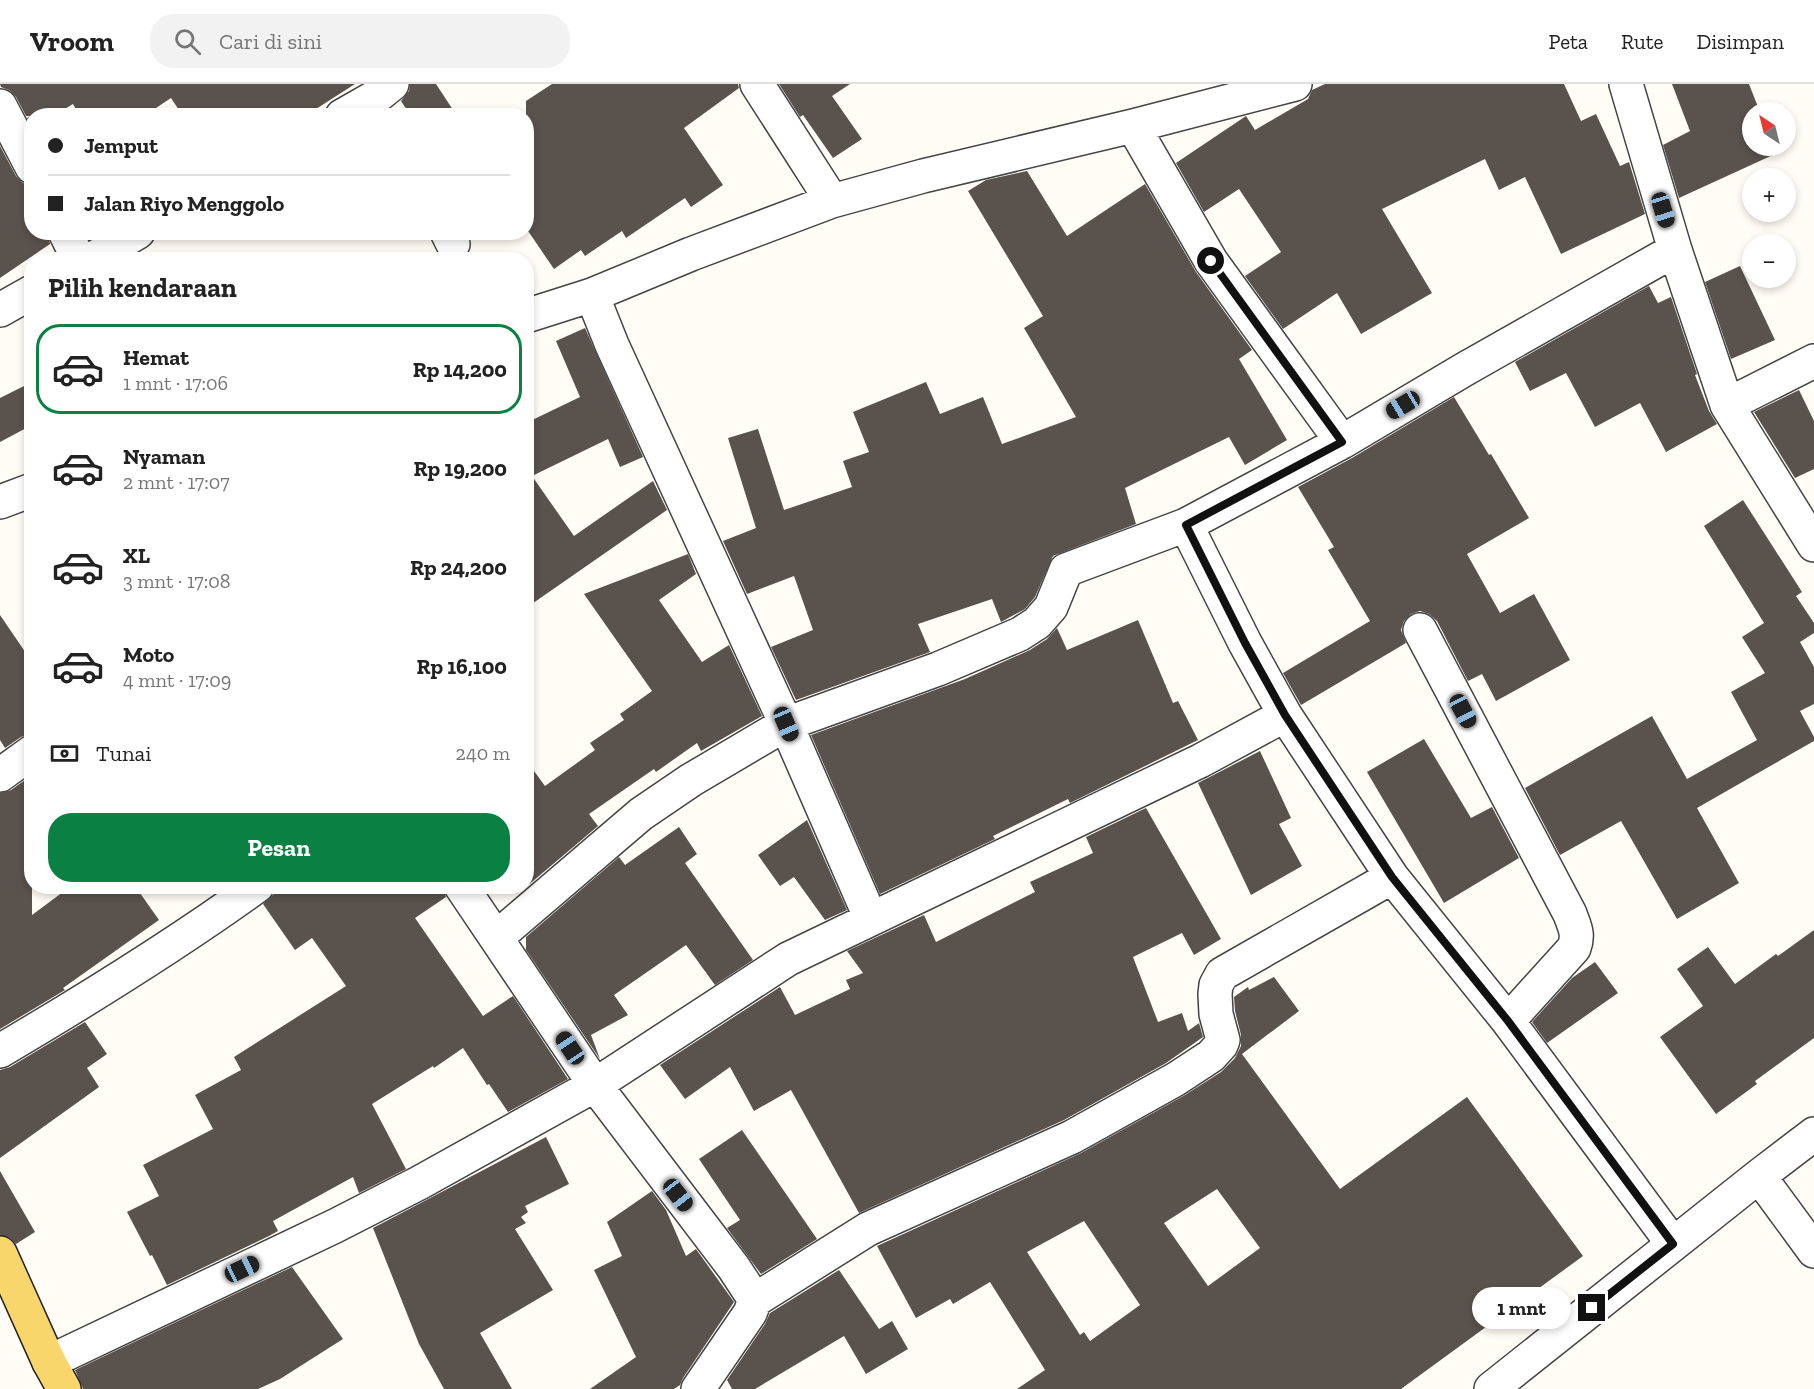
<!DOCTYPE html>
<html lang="id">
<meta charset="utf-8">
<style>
:root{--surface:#fff;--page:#f2f2f2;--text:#222;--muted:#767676;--line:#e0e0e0;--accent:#0b8043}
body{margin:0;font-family:"Zilla Slab",serif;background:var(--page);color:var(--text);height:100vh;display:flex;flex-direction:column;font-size:22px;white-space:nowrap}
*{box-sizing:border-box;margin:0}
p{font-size:20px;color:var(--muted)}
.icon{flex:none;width:33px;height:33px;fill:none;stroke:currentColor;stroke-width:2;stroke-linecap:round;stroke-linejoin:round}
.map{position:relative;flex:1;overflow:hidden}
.sheet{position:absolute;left:24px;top:168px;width:510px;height:642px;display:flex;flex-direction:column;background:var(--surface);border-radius:24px;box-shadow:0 3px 9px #0003}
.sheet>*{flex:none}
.banner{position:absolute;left:24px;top:24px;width:510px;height:132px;border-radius:24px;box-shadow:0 3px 9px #0003;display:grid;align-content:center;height:132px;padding:0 24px;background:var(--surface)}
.needle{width:39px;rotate:325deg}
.buttons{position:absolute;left:1742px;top:18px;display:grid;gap:12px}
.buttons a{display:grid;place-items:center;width:54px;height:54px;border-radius:50%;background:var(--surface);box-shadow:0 3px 9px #0003;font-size:30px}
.end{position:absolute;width:27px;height:27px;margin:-14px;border:8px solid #111;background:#fff;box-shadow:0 0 0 3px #fff}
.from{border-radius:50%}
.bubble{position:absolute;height:42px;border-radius:21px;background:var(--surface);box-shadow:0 3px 9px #0003;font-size:20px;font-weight:700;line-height:42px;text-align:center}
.car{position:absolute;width:18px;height:36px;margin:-18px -9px;border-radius:8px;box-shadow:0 0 4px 2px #0007;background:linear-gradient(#222 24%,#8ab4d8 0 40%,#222 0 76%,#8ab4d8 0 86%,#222 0)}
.banner b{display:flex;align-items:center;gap:21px;height:57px;font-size:22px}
.banner b+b{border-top:2px solid var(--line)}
.banner i{width:15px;height:15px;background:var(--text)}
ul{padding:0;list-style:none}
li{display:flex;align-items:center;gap:18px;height:90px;margin:0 12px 9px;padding:0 12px;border:3px solid transparent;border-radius:24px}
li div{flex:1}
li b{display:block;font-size:22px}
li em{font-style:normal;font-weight:700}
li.selected{border-color:var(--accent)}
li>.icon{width:54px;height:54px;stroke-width:1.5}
h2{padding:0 24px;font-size:27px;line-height:72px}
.pay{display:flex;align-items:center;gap:15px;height:66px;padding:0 24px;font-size:22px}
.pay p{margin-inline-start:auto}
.primary-button{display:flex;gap:12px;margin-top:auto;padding:12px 24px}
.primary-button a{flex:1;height:69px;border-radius:24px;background:var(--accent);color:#fff;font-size:24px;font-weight:700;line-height:69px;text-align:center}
header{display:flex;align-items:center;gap:36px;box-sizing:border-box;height:84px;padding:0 30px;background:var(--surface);border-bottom:2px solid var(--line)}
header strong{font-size:28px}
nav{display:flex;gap:33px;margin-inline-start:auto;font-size:21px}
.search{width:420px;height:54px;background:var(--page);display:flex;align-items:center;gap:15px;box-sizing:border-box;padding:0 21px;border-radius:24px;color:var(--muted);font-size:22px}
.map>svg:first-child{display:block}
</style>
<header>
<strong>Vroom</strong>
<div class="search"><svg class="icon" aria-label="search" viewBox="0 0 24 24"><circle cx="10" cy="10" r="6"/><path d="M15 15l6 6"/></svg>Cari di sini</div>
<nav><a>Peta</a><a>Rute</a><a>Disimpan</a></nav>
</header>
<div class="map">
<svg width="1814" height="1305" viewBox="0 0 1814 1305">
<rect width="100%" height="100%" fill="#fffdf5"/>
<path fill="#5a524d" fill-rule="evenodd" d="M 0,0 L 355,0 L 305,32 L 183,32 L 171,14 L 144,32 L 80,32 L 73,20 L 53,32 L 32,32 L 32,42 L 27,34 L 31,32 L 26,32 L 16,13 L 9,6 L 1,3 Z
M 410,0 L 436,0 L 457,32 L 411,32 L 401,17 L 409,7 Z
M 552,0 L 738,0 L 739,4 L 684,44 L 723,101 L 691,123 L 685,114 L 626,154 L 622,147 L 585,172 L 581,166 L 554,185 L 526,144 L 526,17 Z
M 779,0 L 850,0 L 832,12 L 862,55 L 833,74 L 803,31 L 800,33 Z
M 1325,0 L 1564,0 L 1581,37 L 1596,30 L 1620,82 L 1629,78 L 1645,130 L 1561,170 L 1525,93 L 1499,106 L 1485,75 L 1382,125 L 1432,209 L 1361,250 L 1337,209 L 1283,245 L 1245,192 L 1281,168 L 1239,105 L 1204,128 L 1176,79 L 1246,32 L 1255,46 L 1308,15 L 1312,6 Z
M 1672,0 L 1749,0 L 1760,28 L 1752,28 L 1752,62 L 1772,62 L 1775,70 L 1679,114 L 1663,61 L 1690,47 Z
M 0,62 L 16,92 L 23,99 L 32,102 L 32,148 L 47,148 L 50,160 L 0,194 Z
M 1027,87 L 1067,152 L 1145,100 L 1196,188 L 1252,266 L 1239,275 L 1287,356 L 1245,381 L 1229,353 L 1125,404 L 1136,440 L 1053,472 L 1035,513 L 1025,525 L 1001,538 L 992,515 L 918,540 L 930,568 L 796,616 L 771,563 L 813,546 L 794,492 L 747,510 L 723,457 L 756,444 L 728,354 L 758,345 L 784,426 L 852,403 L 843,377 L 869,368 L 853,328 L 926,298 L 940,330 L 983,313 L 1002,360 L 1076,333 L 1024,244 L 1043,232 L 968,107 L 986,96 Z
M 1740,182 L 1775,256 L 1731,275 L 1705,198 Z
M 1649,202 L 1658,219 L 1671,213 L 1697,290 L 1695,291 L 1709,327 L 1717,340 L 1666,368 L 1640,319 L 1595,343 L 1566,289 L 1530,307 L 1515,278 Z
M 585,244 L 643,373 L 620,383 L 608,355 L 532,392 L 574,452 L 653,397 L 667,426 L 526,524 L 526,339 L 580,313 L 556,257 Z
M 32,298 L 32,341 L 0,358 L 0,314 Z
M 1799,306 L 1814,337 L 1814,385 L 1795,394 L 1754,328 Z
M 1454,313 L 1489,371 L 1491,370 L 1529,434 L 1467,470 L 1500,529 L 1534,510 L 1570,576 L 1496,617 L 1482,590 L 1468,597 L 1437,537 L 1429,530 L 1420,527 L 1411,530 L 1404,537 L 1401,546 L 1406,559 L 1301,621 L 1283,589 L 1370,537 L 1328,466 L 1334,463 L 1298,403 L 1352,374 Z
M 1743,416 L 1802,508 L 1796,512 L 1814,539 L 1814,549 L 1800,558 L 1814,583 L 1814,620 L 1800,627 L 1814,653 L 1814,657 L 1697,724 L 1739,799 L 1677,835 L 1621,737 L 1560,771 L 1525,704 L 1652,632 L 1687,695 L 1757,656 L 1731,608 L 1765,589 L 1742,553 L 1764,539 L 1704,442 Z
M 688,470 L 696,490 L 659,516 L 702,578 L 729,561 L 762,632 L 701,667 L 697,659 L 656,688 L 654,685 L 589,730 L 598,742 L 526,803 L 526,676 L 545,702 L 595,666 L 590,659 L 624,636 L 620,630 L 652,607 L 584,510 Z
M 0,531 L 32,578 L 32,649 L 21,653 L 5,664 L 0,656 Z
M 1138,536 L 1173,619 L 1178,617 L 1198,656 L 1070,719 L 1068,715 L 993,752 L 995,755 L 880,810 L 811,651 L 965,595 L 1030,566 L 1047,555 L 1057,544 L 1067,566 Z
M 1424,655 L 1471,734 L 1492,723 L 1519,774 L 1444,819 L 1367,688 Z
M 1260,667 L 1291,734 L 1279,740 L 1302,782 L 1251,811 L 1198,699 Z
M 32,691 L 32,831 L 71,802 L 135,802 L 159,836 L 63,904 L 65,906 L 0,945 L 0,709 L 11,706 Z
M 1146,724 L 1221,855 L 1194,871 L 1182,849 L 1133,873 L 1158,938 L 1182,929 L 1188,947 L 1199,939 L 1203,953 L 1166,979 L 1064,1036 L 859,1129 L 791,1006 L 754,1027 L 730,983 L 685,1015 L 660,981 L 780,903 L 795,931 L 850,905 L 846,896 L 863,889 L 847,867 L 924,831 L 936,858 L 1035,808 L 1030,798 L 1093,769 L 1086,753 Z
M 807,736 L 847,826 L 825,836 L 794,793 L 780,802 L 758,771 Z
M 679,743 L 697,770 L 685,779 L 753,876 L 715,901 L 686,861 L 614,911 L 628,931 L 591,951 L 600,975 L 526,866 L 526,853 L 619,773 L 625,781 Z
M 275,802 L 442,802 L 446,813 L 415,834 L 483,932 L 513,912 L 568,995 L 508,1028 L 489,1000 L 487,1001 L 463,964 L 434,984 L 433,982 L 372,1020 L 406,1085 L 359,1109 L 353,1093 L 273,1137 L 278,1147 L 269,1152 L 167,1201 L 152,1171 L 150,1172 L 127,1128 L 159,1112 L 143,1081 L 213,1045 L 195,1011 L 241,986 L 234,973 L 346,902 L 312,854 L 295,866 L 263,820 L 274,810 Z
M 1814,846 L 1814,954 L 1755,997 L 1757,1000 L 1716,1030 L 1660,953 L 1703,922 L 1677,885 L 1708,863 L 1735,900 L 1776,870 L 1778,872 Z
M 1595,878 L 1618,909 L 1547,959 L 1532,938 L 1572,894 Z
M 1274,893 L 1299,927 L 1242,970 L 1340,1105 L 1467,1013 L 1583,1172 L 1401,1305 L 1017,1305 L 1045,1286 L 990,1198 L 953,1220 L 950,1215 L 916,1234 L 877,1162 L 1081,1069 L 1185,1011 L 1221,988 L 1235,974 L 1241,962 L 1241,951 L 1235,927 L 1234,913 L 1248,903 L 1249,906 ZM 1217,1105 L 1260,1164 L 1208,1202 L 1164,1139 ZM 1084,1137 L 1140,1221 L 1090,1257 L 1084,1248 L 1080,1251 L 1027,1168 Z
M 85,938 L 107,970 L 87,984 L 99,1003 L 0,1074 L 0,986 L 10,983 Z
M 742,1046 L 817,1155 L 761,1190 L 727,1144 L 740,1136 L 699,1075 Z
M 546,1053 L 569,1100 L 525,1122 L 528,1128 L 521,1133 L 526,1139 L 515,1145 L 553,1206 L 480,1249 L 512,1305 L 444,1305 L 419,1260 L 373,1144 Z
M 0,1087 L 35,1148 L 16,1160 L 10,1154 L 0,1151 Z
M 652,1107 L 666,1126 L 686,1172 L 696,1165 L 734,1218 L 683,1294 L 680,1301 L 674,1305 L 590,1305 L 636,1273 L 594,1186 L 622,1172 L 607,1138 Z
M 292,1183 L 343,1255 L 280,1295 L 258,1305 L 83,1305 L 75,1286 Z
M 839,1186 L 879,1245 L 892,1237 L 908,1265 L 866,1290 L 844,1252 L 755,1305 L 732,1305 L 727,1296 L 765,1240 L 770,1229 Z"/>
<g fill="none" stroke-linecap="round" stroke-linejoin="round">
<g stroke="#444" stroke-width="36">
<path id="minor" d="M 757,0 L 832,117
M 1626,0 L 1675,166 L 1727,321 L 1814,461
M 0,22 L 32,83
M 342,32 L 377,12 L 392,0
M 1133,42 L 1211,177 L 1342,358
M 65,148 L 79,176
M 447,148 L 453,160
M 91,176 L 138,148
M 592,211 L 612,261 L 786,640 L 871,835
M 0,226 L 32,208
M 526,232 L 592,211 L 691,170 L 832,117 L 923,92 L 1133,42 L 1295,0
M 1727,321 L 1814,277
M 0,418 L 32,406
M 1186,441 L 1245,559 L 1285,631 L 1392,793 L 1508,937 L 1673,1160
M 1420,546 L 1570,830 C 1575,844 1579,850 1574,864 L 1508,937
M 0,691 L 32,668
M 461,802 L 595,1001 L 734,1184 L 755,1216 L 750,1229 L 698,1305
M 496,854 L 641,730 L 691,696 L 786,640 L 938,585 L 1020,550 L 1037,539 L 1051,523 L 1066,486 L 1186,441 L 1342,358 L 1465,285 L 1675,166
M 0,967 C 88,915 174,862 257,802
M 1759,1092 L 1814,1167
M 755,1216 L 868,1145 L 1072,1053 L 1176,995 L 1211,972 L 1221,961 L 1223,956 L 1216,930 L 1215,910 L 1216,901 L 1222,890 L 1392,793
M 49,1278 L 335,1142 L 419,1099 L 595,1001 L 788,875 L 1200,677 L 1285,631
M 1491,1305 L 1759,1092 L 1814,1050"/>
</g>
<g stroke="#222" stroke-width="36">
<path id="major" d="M 0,1169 L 49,1278 L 64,1305"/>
</g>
<use href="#minor" stroke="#fff" stroke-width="33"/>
<use href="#major" stroke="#f9d66b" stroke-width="33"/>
</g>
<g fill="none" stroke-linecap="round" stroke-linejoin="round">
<path stroke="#111" stroke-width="8" d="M 1211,177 L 1342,358 L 1186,441 L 1245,559 L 1285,631 L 1392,793 L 1508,937 L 1673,1160 L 1592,1224"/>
</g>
</svg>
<div class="buttons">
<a><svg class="needle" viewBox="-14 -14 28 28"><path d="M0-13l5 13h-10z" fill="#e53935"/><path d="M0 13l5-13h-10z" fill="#767676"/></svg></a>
<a>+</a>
<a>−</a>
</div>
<i class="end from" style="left:1211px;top:177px"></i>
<i class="end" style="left:1592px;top:1224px"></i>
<div class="bubble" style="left:1472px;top:1203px;width:99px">1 mnt</div>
<i class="car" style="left:1663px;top:126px;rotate:163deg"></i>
<i class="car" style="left:1403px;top:321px;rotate:239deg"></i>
<i class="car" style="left:1463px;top:627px;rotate:152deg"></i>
<i class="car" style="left:786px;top:640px;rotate:157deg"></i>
<i class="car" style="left:570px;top:964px;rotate:326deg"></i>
<i class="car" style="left:678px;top:1111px;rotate:142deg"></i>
<i class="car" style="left:242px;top:1185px;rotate:65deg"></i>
<div class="banner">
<b><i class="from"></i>Jemput</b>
<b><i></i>Jalan Riyo Menggolo</b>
</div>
<section class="sheet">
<h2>Pilih kendaraan</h2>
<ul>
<li class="selected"><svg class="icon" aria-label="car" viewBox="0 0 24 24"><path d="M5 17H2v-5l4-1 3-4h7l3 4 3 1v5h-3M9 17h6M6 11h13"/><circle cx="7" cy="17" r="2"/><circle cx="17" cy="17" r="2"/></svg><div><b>Hemat</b><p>1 mnt · 17:06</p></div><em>Rp 14,200</em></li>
<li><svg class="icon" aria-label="car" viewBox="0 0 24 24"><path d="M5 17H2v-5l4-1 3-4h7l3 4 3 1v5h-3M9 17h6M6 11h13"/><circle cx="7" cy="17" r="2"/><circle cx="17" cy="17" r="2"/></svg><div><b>Nyaman</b><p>2 mnt · 17:07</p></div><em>Rp 19,200</em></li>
<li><svg class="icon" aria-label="car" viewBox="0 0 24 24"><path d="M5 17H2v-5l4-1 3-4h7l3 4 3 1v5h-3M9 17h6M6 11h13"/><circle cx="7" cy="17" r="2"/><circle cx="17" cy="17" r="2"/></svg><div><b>XL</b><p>3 mnt · 17:08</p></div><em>Rp 24,200</em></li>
<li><svg class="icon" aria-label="car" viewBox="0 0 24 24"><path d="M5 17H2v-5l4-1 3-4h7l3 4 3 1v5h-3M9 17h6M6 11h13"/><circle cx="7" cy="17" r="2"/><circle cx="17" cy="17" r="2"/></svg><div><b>Moto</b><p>4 mnt · 17:09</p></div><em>Rp 16,100</em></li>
</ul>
<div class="pay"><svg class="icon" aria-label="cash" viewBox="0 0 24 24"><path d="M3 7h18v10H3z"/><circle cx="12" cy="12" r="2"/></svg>Tunai<p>240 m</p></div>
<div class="primary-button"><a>Pesan</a></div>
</section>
</div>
